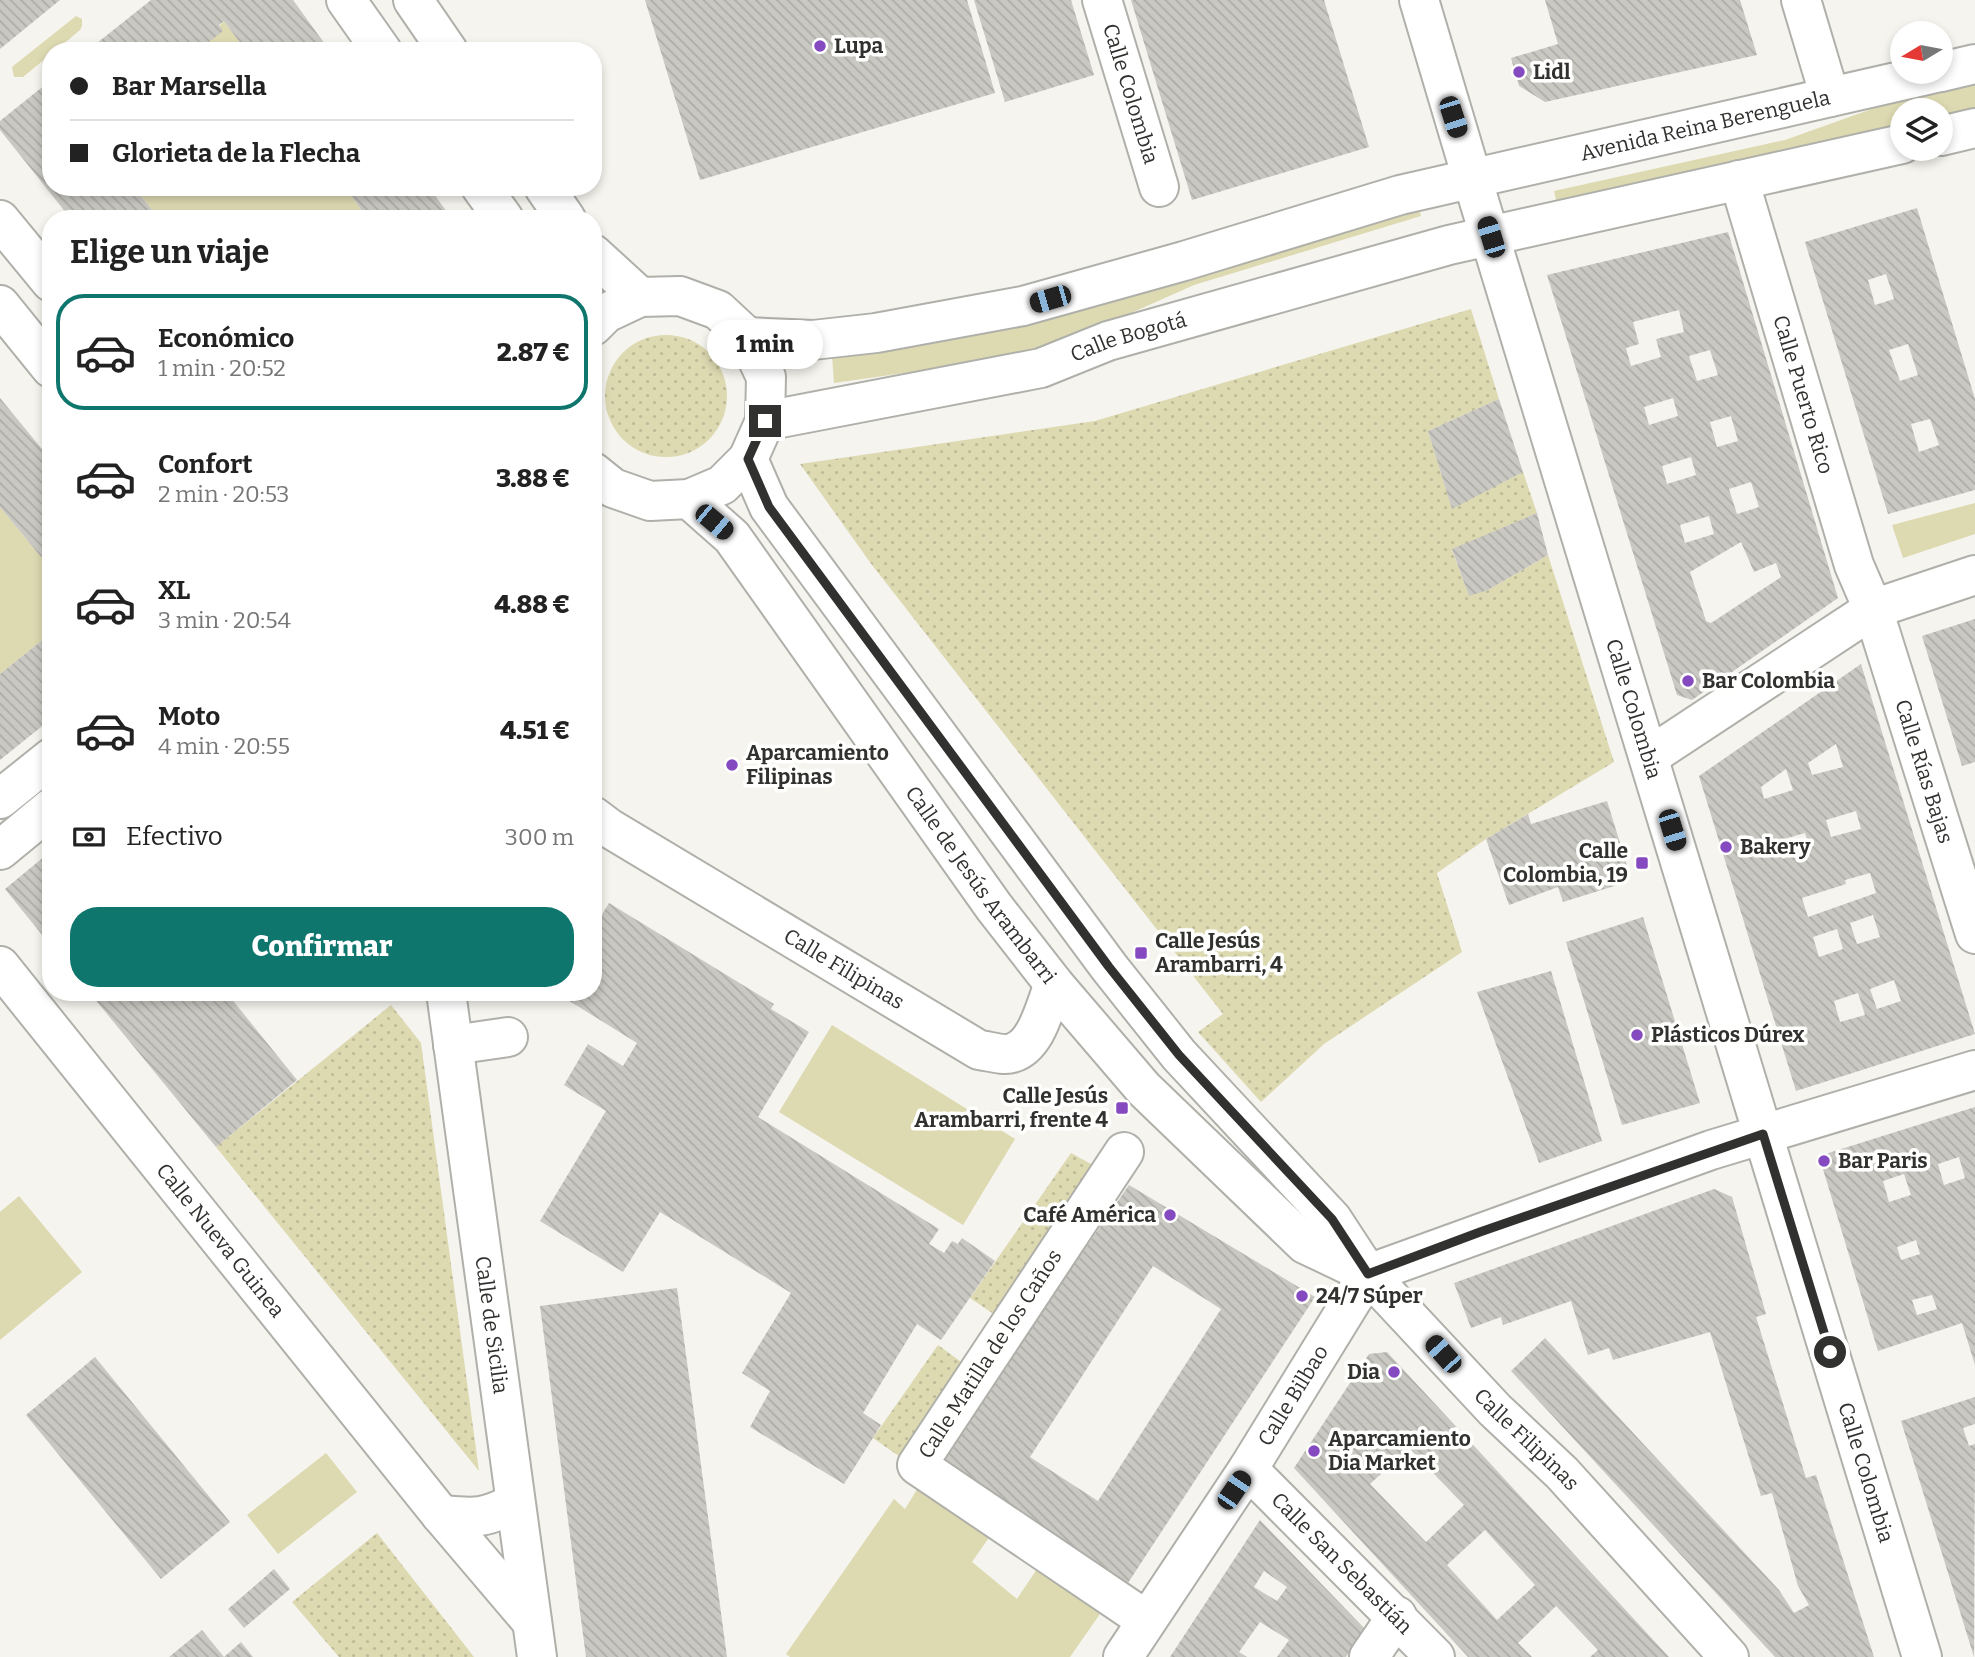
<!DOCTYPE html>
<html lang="es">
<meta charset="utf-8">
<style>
:root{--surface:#fff;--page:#f2f2f2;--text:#222;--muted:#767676;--line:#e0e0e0;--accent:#0f766e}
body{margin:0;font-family:Bitter,serif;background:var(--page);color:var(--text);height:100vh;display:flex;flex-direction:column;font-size:26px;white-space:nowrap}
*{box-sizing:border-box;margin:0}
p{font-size:23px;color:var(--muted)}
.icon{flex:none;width:38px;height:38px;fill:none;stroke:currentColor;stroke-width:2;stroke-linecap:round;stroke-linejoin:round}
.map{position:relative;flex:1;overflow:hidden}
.sheet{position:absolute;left:42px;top:210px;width:560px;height:791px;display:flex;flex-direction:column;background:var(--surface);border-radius:28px;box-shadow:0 4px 10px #0003}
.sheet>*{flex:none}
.banner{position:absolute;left:42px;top:42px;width:560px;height:154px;border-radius:28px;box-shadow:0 4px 10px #0003;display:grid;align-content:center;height:154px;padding:0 28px;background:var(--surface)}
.needle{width:46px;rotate:260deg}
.buttons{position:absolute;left:1890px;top:21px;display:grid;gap:14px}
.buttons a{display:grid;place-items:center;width:63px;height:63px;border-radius:50%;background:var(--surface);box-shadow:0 4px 10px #0003;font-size:35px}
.end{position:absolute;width:32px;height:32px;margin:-16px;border:9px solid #31312f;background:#fff;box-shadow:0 0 0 4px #fff}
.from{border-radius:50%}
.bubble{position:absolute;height:49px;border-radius:24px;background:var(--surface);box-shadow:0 4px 10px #0003;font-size:23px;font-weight:800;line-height:49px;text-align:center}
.car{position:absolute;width:21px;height:42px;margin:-21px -10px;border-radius:9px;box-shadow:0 0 5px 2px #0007;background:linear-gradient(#222 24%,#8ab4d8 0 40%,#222 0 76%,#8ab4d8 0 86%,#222 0)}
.banner b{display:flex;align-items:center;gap:24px;height:66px;font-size:26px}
.banner b+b{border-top:2px solid var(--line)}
.banner i{width:18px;height:18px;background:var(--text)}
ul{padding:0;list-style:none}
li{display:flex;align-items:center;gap:21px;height:116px;margin:0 14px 10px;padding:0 14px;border:4px solid transparent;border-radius:28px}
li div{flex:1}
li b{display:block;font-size:26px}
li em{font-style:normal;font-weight:800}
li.current{border-color:var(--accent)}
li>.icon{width:63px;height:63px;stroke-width:1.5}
h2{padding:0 28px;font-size:32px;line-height:84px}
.pay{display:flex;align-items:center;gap:18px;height:77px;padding:0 28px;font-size:26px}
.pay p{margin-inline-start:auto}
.cta{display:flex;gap:14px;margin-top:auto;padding:14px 28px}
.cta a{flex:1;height:80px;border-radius:28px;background:var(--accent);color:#fff;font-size:28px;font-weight:800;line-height:80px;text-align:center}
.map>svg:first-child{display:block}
</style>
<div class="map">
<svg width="1975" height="1657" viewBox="0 0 1975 1657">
<defs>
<pattern id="grass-dots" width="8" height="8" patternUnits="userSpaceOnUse" patternTransform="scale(1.75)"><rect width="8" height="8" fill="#ddd9b1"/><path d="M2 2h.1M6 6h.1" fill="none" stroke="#bebb99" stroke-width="1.8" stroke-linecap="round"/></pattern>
<pattern id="building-back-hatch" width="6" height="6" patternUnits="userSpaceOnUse" patternTransform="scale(1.75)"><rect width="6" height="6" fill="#c9c8c2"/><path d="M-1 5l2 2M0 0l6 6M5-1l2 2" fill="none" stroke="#adaca7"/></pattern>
</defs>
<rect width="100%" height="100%" fill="#f5f4ee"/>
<path fill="url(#grass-dots)" d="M 1471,309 L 1499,399 L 1428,431 L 1452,508 L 1523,472 L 1537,513 L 1452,550 L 1469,595 L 1488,590 L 1548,555 L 1614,762 L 1486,839 L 1437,873 L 1462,952 L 1324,1044 L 1261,1102 L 1198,1032 L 1223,1014 L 872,565 L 800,464 L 1095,421 Z
M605 396a61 61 0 1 1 122 0a61 61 0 1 1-122 0Z
M 391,1005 L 421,1043 L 479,1471 L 216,1147 Z
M 1071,1153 L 1100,1169 L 998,1317 L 970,1298 Z
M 938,1345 L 964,1364 L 903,1459 L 873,1438 Z
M 377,1533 L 474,1657 L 339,1657 L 292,1602 Z"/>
<path fill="#ddd9b1" d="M 76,16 L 82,19 L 82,26 L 80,30 L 55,51 L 51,51 L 51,54 L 23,77 L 14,77 L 12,67 Z
M 224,21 L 246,51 L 197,51 Z
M 1975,79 L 1975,108 L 1941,116 L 1941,110 L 1902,110 L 1902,124 L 1556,200 L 1554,191 L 1785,140 L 1911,95 Z
M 134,187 L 345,187 L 368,219 L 159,219 Z
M 1418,207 L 1421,216 L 1194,285 L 1057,346 L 960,365 L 834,383 L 832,356 L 1011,328 L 1049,318 Z
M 1975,503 L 1975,534 L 1903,558 L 1892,525 Z
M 0,507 L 51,569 L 51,633 L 0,674 Z
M 832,1025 L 1015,1139 L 963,1225 L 779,1112 Z
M 19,1196 L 82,1272 L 0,1340 L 0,1212 Z
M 326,1453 L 357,1492 L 278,1554 L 247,1515 Z
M 918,1488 L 990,1536 L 972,1562 L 1017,1599 L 1037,1569 L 1102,1611 L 1070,1657 L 790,1657 L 786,1654 L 894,1499 L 905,1509 Z"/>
<path fill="url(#building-back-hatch)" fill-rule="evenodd" d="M 0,0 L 60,0 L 0,49 Z
M 151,0 L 293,0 L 330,51 L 246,51 L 224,21 L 219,25 L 223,31 L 197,51 L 87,51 Z
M 645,0 L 967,0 L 995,93 L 700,180 Z
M 974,0 L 1071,0 L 1094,75 L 1005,102 Z
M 1131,0 L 1324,0 L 1369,147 L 1192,200 Z
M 1545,0 L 1740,0 L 1757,55 L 1545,102 L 1519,86 L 1511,58 L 1558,44 Z
M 51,80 L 51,187 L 134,187 L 159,219 L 71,219 L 0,130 L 0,121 Z
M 345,187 L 429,187 L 452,219 L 368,219 Z
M 1917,208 L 1975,399 L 1975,490 L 1888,514 L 1805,242 ZM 1886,274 L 1894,299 L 1875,305 L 1868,280 ZM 1908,344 L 1918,375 L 1900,381 L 1889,350 ZM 1930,419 L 1939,445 L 1919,452 L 1911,424 Z
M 1728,232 L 1838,598 L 1692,700 L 1677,695 L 1547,275 ZM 1679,310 L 1684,332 L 1656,339 L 1661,357 L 1631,366 L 1626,348 L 1639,344 L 1633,322 ZM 1710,350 L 1718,375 L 1697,381 L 1689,356 ZM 1673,398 L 1678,416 L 1649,425 L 1644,407 ZM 1731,416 L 1738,441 L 1717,447 L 1710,422 ZM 1691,457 L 1696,475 L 1667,484 L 1662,466 ZM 1751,482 L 1759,507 L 1737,514 L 1729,489 ZM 1709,516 L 1714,534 L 1685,543 L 1680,525 ZM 1741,542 L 1754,572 L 1776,563 L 1781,577 L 1711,623 L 1706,621 L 1690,572 Z
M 0,398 L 51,460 L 51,569 L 0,507 Z
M 1499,399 L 1523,472 L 1452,509 L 1428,431 Z
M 1537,513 L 1548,555 L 1488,590 L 1469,596 L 1452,549 Z
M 1975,619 L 1975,762 L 1962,766 L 1922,636 Z
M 51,633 L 51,719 L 0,760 L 0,674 Z
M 1861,664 L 1975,1034 L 1796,1091 L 1699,776 ZM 1836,744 L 1843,767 L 1812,775 L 1808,763 ZM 1786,769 L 1793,790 L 1764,799 L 1761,787 ZM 1856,811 L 1861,829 L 1831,837 L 1826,820 ZM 1805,833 L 1810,850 L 1782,859 L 1777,841 ZM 1870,873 L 1876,893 L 1808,917 L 1802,898 L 1846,884 L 1845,880 ZM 1873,915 L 1880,937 L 1857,944 L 1850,923 ZM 1837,929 L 1843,949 L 1819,957 L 1813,937 ZM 1894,980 L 1901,1001 L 1877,1009 L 1870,989 ZM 1858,993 L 1865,1015 L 1840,1022 L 1834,1001 Z
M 1607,801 L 1627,865 L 1618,868 L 1624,883 L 1563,902 L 1558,887 L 1509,905 L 1486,839 L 1528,814 L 1531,824 Z
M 51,851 L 51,946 L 5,889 Z
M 609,903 L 774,1004 L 771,1009 L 809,1032 L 758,1117 L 939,1229 L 929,1244 L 944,1253 L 952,1241 L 958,1244 L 962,1238 L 995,1261 L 941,1340 L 917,1324 L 863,1413 L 881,1425 L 844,1484 L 750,1427 L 770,1391 L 742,1373 L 791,1293 L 660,1212 L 623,1272 L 540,1221 L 606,1111 L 564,1085 L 588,1044 L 623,1066 L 637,1043 L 555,992 L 593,992 L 593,929 Z
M 1643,917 L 1700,1103 L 1622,1125 L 1566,942 Z
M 1551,971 L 1602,1141 L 1539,1163 L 1477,992 Z
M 89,992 L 226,992 L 297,1080 L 216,1147 Z
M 1975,1107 L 1975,1365 L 1962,1323 L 1878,1351 L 1819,1156 ZM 1959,1157 L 1965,1178 L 1944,1185 L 1938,1164 ZM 1904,1174 L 1911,1195 L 1889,1202 L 1883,1181 ZM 1916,1240 L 1920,1254 L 1901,1260 L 1897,1247 ZM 1932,1295 L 1937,1309 L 1917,1315 L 1912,1300 Z
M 1129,1185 L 1315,1297 L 1126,1586 L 937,1462 ZM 1153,1266 L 1221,1309 L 1098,1501 L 1030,1457 Z
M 1714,1189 L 1732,1197 L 1766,1314 L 1756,1317 L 1806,1478 L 1816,1475 L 1874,1657 L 1775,1657 L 1511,1371 L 1545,1338 L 1779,1590 L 1794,1613 L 1809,1605 L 1798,1586 L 1772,1493 L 1761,1496 L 1710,1332 L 1613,1360 L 1609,1348 L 1588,1355 L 1571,1301 L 1503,1325 L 1501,1317 L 1471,1328 L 1454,1283 Z
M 677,1288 L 727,1657 L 586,1657 L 540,1306 Z
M 1387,1352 L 1476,1448 L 1669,1657 L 1590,1657 L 1598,1650 L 1556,1606 L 1518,1643 L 1532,1657 L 1468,1657 L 1294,1468 L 1369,1354 ZM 1409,1448 L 1464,1505 L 1426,1542 L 1370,1484 ZM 1485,1530 L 1535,1585 L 1497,1620 L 1447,1565 Z
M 95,1357 L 230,1522 L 161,1579 L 26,1415 Z
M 1975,1397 L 1975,1424 L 1963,1428 L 1969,1446 L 1975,1444 L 1974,1657 L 1901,1421 Z
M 1260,1520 L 1365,1629 L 1346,1657 L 1277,1657 L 1289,1640 L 1260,1622 L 1239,1652 L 1247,1657 L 1170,1657 ZM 1264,1571 L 1287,1587 L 1277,1601 L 1254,1587 Z
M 274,1569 L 290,1589 L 244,1628 L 228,1609 Z
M 202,1630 L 224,1657 L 241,1642 L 253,1657 L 169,1657 Z"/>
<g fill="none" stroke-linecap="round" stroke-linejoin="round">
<g stroke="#b0b0aa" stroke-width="42">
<g id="minor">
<path id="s1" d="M 1102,0 L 1159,187"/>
<path d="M 1419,0 L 1472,178"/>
<path d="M 1801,0 L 1830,97"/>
<path id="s2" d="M 1739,180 L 1854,565 L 1873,609 L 1975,934"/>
<path d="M 0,220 L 51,282"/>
<path d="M 0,305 L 51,368"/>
<path d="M 1650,756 L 1873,609 L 1975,575"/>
<path id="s3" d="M 593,816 L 609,828 L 979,1050 C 989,1051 1003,1056 1012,1053 C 1037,1046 1045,1006 1054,984"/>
<path id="s4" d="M 0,966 L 441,1515 L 532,1622"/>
<path id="s5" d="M 446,992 L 537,1657"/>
<path d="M 453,1045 L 508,1037"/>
<path d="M 1124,1152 L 917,1465 L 1146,1620"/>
<path id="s6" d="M 1248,1469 L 1435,1657"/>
<path d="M 441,1515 C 476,1518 484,1519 515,1503"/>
<path id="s7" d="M 1123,1657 L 1248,1469 L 1368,1274 L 1711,1150 L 1975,1070"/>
<path d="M 1369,1657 L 1397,1616"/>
</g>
</g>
<g stroke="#b0b0aa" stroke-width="42">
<g id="major">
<path d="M 346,0 L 382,51"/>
<path d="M 413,0 L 448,51"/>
<path d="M 1941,72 L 1975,64"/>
<path d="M 1941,136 L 1975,128"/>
<path id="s8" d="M 1472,178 L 1922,1657"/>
<path d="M 481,187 L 504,219"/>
<path d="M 544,187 L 566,219"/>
<path d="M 593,254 L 640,297"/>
<path d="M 593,326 L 606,313 L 640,297 L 680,296 L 718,310 L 747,337 L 766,377 L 765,421 L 748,459 L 722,485 L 689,499 L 650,501 L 613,488 L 593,472"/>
<path id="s9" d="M 747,337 L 813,340 L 876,333 L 1023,306 L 1184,261 L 1400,195 L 1940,72"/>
<path id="s10" d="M 765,421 L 1041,368 L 1108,341 L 1449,245 L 1902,144"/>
<path d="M 748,459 L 769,507 L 1109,967 L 1179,1055 L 1332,1219 L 1368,1274"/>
<path id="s11" d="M 689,499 L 732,537 L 994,907 L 1054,984 L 1144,1089 L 1305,1244 L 1368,1274 L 1495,1410 L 1562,1473 L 1729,1657"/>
<path d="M 0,799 L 51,758"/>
<path d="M 0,850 L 51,808"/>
</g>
</g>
<use href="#minor" stroke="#fff" stroke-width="38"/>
<use href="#major" stroke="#fff" stroke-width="38"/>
</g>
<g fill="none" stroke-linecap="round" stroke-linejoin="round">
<path stroke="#31312f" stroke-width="9" d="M 765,421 L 748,459 L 769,507 L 1109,967 L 1179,1055 L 1332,1219 L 1368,1274 L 1480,1232 L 1763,1134 L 1830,1352"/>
</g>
<g fill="#854ac0" stroke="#fffffe" stroke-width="2.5">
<circle cx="820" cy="46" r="7"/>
<circle cx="1519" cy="72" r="7"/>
<circle cx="1688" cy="681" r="7"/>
<circle cx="732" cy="765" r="7"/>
<circle cx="1726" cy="847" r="7"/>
<rect x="1635" y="856" width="14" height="14" rx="3.5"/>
<rect x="1134" y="946" width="14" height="14" rx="3.5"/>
<circle cx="1637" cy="1035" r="7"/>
<rect x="1115" y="1101" width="14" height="14" rx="3.5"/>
<circle cx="1824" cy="1161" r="7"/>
<circle cx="1170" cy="1215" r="7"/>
<circle cx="1302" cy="1296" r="7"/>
<circle cx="1394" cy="1372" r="7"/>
<circle cx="1314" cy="1451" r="7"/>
</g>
<g text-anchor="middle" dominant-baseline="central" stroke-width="7" stroke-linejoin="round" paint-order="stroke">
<g font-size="21" font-weight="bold" fill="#31312f" stroke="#fffffe" text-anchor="start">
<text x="834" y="46">Lupa</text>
<text x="1533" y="72">Lidl</text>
<text x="1702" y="681">Bar Colombia</text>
<text x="746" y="753">Aparcamiento<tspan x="746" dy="24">Filipinas</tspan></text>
<text x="1740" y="847">Bakery</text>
<text x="1628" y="851" text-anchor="end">Calle<tspan x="1628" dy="24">Colombia, 19</tspan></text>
<text x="1155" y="941">Calle Jesús<tspan x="1155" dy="24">Arambarri, 4</tspan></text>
<text x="1651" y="1035">Plásticos Dúrex</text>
<text x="1108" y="1096" text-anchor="end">Calle Jesús<tspan x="1108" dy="24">Arambarri, frente 4</tspan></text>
<text x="1838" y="1161">Bar Paris</text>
<text x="1156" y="1215" text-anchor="end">Café América</text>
<text x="1316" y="1296">24/7 Súper</text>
<text x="1380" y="1372" text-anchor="end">Dia</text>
<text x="1328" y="1439">Aparcamiento<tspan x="1328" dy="24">Dia Market</tspan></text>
</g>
<g font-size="21" fill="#31312f" stroke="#fffffe">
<text stroke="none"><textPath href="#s1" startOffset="98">Calle Colombia</textPath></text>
<text stroke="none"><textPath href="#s9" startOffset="985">Avenida Reina Berenguela</textPath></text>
<text stroke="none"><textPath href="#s10" startOffset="374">Calle Bogotá</textPath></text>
<text stroke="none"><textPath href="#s2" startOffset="224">Calle Puerto Rico</textPath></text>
<text stroke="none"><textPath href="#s8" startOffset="555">Calle Colombia</textPath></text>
<text stroke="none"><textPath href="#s2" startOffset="620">Calle Rías Bajas</textPath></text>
<text stroke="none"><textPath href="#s11" startOffset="485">Calle de Jesús Arambarri</textPath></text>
<text stroke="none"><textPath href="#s3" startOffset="294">Calle Filipinas</textPath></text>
<text stroke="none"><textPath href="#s4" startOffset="352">Calle Nueva Guinea</textPath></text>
<text stroke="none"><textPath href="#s5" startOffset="336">Calle de Sicilia</textPath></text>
<text transform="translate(990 1354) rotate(-57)">Calle Matilla de los Caños</text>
<text stroke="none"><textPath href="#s7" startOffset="312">Calle Bilbao</textPath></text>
<text stroke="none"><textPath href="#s11" startOffset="1269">Calle Filipinas</textPath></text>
<text stroke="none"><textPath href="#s8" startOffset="1353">Calle Colombia</textPath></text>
<text stroke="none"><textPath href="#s6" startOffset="133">Calle San Sebastián</textPath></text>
</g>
</g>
</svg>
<div class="buttons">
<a><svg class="needle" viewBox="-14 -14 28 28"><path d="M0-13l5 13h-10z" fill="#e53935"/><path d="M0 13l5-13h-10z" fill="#767676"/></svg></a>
<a><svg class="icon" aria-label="layers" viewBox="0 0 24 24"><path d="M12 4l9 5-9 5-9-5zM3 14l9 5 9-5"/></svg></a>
</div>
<i class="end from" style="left:1830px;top:1352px"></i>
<i class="end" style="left:765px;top:421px"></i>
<div class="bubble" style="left:707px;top:320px;width:116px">1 min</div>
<i class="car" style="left:1453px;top:117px;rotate:162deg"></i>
<i class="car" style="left:1491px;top:237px;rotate:343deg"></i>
<i class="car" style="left:1050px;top:299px;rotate:254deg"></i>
<i class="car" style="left:714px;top:522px;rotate:130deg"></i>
<i class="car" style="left:1672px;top:830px;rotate:163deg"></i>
<i class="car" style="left:1443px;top:1354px;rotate:318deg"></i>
<i class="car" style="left:1234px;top:1490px;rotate:34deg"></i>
<div class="banner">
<b><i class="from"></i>Bar Marsella</b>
<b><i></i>Glorieta de la Flecha</b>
</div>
<section class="sheet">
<h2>Elige un viaje</h2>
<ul>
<li class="current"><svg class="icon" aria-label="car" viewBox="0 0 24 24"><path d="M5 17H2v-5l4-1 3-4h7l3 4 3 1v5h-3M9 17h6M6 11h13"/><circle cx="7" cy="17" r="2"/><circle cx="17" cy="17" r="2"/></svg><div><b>Económico</b><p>1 min · 20:52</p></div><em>2.87 €</em></li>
<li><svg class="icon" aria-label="car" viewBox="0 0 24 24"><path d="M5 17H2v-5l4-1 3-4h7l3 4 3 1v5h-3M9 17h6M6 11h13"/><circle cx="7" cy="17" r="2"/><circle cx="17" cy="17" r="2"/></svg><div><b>Confort</b><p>2 min · 20:53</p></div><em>3.88 €</em></li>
<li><svg class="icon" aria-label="car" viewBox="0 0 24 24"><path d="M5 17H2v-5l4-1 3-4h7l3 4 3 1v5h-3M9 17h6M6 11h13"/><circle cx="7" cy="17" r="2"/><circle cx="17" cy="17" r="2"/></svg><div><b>XL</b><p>3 min · 20:54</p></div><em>4.88 €</em></li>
<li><svg class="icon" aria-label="car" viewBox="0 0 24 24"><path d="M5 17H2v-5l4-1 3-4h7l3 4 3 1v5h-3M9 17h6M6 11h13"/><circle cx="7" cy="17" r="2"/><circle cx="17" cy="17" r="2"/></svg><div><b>Moto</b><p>4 min · 20:55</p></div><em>4.51 €</em></li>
</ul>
<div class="pay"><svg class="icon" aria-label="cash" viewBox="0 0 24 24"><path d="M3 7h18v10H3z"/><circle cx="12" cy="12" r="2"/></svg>Efectivo<p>300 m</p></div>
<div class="cta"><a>Confirmar</a></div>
</section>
</div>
